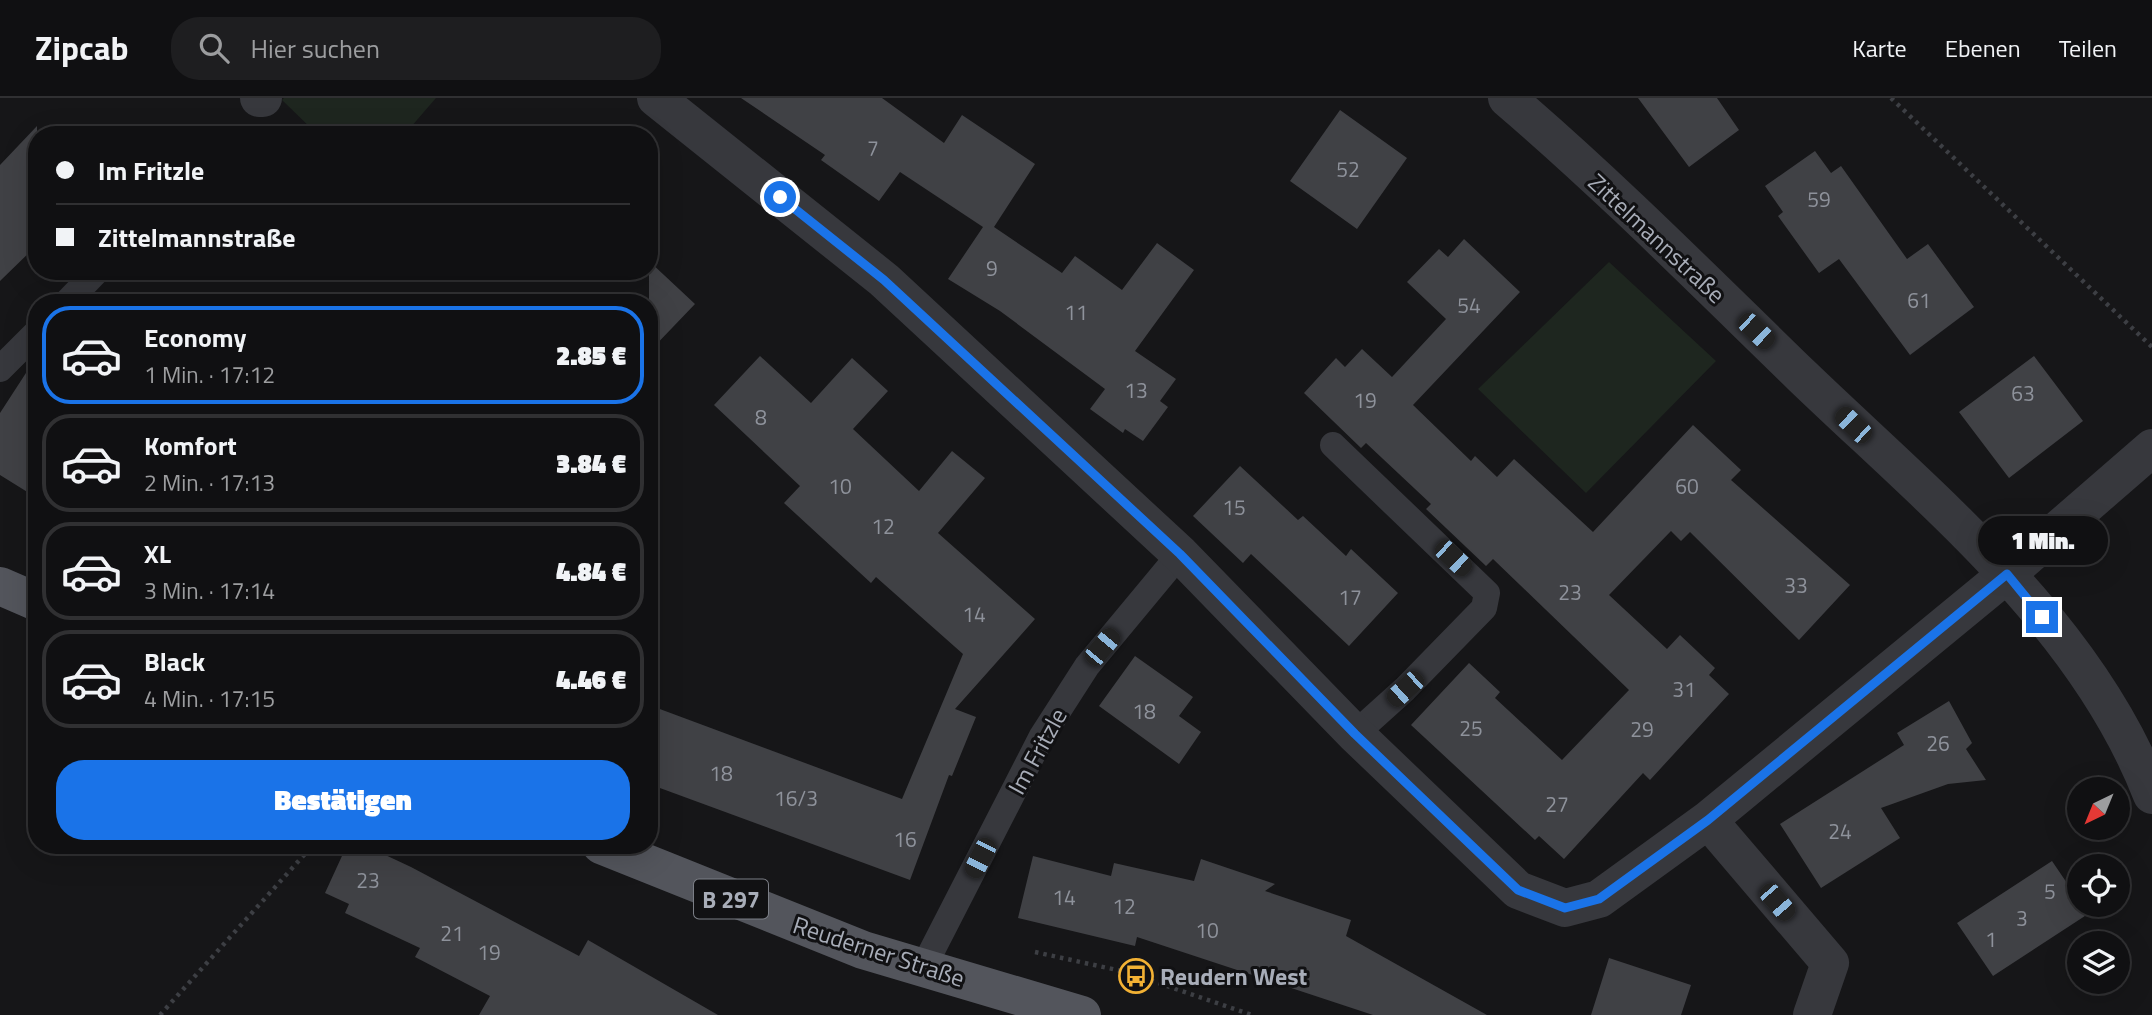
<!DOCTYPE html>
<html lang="de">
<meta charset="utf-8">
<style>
:root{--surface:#101012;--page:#1e1e20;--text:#f1f3f6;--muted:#9c9d9f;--line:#303032;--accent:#1a73e8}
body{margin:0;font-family:"Titillium Web",sans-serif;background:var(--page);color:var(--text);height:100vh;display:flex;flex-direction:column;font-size:26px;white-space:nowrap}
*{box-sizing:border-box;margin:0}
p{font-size:23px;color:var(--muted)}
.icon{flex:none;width:38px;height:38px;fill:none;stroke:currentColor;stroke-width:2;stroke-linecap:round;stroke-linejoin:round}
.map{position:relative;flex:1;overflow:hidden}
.side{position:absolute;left:28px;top:196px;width:630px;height:560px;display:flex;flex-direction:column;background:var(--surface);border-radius:28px;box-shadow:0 7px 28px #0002,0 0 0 2px var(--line)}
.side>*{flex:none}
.guide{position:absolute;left:28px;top:28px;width:630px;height:154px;border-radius:28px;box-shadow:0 7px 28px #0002,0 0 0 2px var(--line);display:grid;align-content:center;height:154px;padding:0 28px;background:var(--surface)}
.needle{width:46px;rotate:223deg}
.buttons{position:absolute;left:2067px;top:679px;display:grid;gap:14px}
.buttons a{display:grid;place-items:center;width:63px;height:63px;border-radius:50%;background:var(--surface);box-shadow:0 7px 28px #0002,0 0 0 2px var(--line);font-size:35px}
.end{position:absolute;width:32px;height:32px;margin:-16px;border:9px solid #1a73e8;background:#fff;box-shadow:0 0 0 4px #fff}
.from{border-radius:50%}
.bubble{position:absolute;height:49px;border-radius:24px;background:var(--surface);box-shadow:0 7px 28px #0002,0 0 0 2px var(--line);font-size:23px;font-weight:800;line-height:49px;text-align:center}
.car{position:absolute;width:21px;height:42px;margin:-21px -10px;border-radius:9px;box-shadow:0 0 5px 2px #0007;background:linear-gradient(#222 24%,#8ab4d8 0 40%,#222 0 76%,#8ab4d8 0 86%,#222 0)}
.guide b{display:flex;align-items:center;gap:24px;height:66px;font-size:26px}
.guide b+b{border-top:2px solid var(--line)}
.guide i{width:18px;height:18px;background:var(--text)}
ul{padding:12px 0 0;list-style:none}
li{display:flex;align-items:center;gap:21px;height:98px;margin:0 14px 10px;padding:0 14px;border:4px solid var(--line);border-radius:28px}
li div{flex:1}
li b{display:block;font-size:26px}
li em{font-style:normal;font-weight:800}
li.on{border-color:var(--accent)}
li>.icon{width:63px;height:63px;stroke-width:1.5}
.button{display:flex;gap:14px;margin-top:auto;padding:14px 28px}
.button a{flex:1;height:80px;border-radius:28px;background:var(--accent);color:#fff;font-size:28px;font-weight:800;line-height:80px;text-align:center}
header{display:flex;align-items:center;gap:42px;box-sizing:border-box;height:98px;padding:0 35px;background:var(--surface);border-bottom:2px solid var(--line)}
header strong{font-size:33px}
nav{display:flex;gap:38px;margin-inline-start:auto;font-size:24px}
.search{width:490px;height:63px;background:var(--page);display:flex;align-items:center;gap:18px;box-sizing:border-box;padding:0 24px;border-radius:28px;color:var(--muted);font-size:26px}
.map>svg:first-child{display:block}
</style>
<header>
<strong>Zipcab</strong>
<div class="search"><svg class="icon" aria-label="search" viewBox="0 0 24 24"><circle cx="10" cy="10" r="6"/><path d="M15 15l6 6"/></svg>Hier suchen</div>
<nav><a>Karte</a><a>Ebenen</a><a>Teilen</a></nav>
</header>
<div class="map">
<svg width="2152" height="917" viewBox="0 0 2152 917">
<rect width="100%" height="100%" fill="#161618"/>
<path fill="#1e261f" d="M 284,0 L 436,0 L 404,37 L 318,37 L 282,2 Z
M 1609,164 L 1716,263 L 1586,395 L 1478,291 Z"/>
<path fill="#404145" d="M 741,0 L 882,0 L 944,45 L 962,17 L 1035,66 L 994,129 L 1062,175 L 1075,158 L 1122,192 L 1157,145 L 1194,172 L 1135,253 L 1176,281 L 1160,303 L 1168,309 L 1143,343 L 1125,331 L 1123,335 L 1090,311 L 1105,291 L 1000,213 L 948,181 L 983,129 L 900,74 L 879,103 L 821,62 L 825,57 Z
M 1638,0 L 1717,0 L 1739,32 L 1689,69 Z
M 1340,12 L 1407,60 L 1357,131 L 1290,83 Z
M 37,28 L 37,147 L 0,183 L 0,67 Z
M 1815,53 L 1831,75 L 1841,68 L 1907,161 L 1928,146 L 1974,209 L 1910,257 L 1839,161 L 1819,175 L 1778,118 L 1783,114 L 1765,88 Z
M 1464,141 L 1520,194 L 1413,307 L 1471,363 L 1475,358 L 1497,379 L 1514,361 L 1593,434 L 1693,327 L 1741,372 L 1731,382 L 1850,487 L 1799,542 L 1690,434 L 1681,443 L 1671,433 L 1609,497 L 1667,551 L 1680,537 L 1715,570 L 1709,577 L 1729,596 L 1650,682 L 1643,675 L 1564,761 L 1539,738 L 1535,742 L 1411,627 L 1469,565 L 1500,594 L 1495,600 L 1562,662 L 1629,592 L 1493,461 L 1486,468 L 1426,411 L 1431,406 L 1366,345 L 1361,350 L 1304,295 L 1336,260 L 1345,269 L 1362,251 L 1392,279 L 1446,221 L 1407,184 L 1439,151 L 1448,159 Z
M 649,163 L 695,206 L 649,254 Z
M 37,258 L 37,400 L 0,377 L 0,315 Z
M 760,258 L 811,305 L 852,260 L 888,293 L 853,331 L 919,393 L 952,353 L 985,380 L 938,435 L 1035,521 L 955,611 L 976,619 L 952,678 L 949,677 L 910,782 L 649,686 L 649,607 L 902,701 L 963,556 L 876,479 L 871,485 L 784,405 L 800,388 L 714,307 Z
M 2034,258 L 2083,323 L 2009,380 L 1959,314 Z
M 1240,368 L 1298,422 L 1303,418 L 1346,458 L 1351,451 L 1398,495 L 1349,548 L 1251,456 L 1243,465 L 1193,418 Z
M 1135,558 L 1193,599 L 1179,618 L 1201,634 L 1179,666 L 1099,608 Z
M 1949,603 L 1972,645 L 1966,651 L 1986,682 L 1948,686 L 1881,710 L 1900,740 L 1821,790 L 1780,726 L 1904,647 L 1897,635 Z
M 347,747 L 364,747 L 411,769 L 579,858 L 588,842 L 718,917 L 479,917 L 490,898 L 415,859 L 420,850 L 345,815 L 349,806 L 325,795 Z
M 1033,758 L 1111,778 L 1114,765 L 1194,783 L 1201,761 L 1275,786 L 1265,793 L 1351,822 L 1346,838 L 1487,917 L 1373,917 L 1137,839 L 1135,848 L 1018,820 Z
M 2052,763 L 2088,816 L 1993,878 L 1957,825 Z
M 1609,860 L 1691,887 L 1681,917 L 1591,917 Z"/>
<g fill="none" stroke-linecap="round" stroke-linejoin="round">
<path stroke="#3d3f44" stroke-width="4.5" stroke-dasharray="3.5 5" stroke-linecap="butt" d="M 1891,0 L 2152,249
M 1035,854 L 1126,874 L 1252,917
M 160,917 L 313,747"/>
<path stroke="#37383d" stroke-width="26" d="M 66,205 L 97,173
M 0,271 L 37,234
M 1333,347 L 1487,495 L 1484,510 L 1405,591 L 1355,636
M 923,870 L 1042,638 L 1087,568 L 1180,456"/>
<path stroke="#37383d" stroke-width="38" d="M 259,0 L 263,0
M 656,0 L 884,182 L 1180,456 L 1355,636 L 1518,792 L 1565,810 L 1599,801 L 1708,722 L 2007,476 L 2152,350
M 1507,0 C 1610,88 1706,185 1803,279 C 1932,403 2086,526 2152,697
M 1708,722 L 1830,865 L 1812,917"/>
<path stroke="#53555c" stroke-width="38" d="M 0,488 L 37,504
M 601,747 L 863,852 L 1082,917"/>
</g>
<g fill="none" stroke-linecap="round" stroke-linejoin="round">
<path stroke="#1a73e8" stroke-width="9" d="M 780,99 L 884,182 L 1180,456 L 1355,636 L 1518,792 L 1565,810 L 1599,801 L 1708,722 L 2007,476 L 2042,519"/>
</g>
<defs>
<g id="bus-ring" transform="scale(1.75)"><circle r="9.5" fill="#111113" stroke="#f2b134" stroke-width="1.5"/><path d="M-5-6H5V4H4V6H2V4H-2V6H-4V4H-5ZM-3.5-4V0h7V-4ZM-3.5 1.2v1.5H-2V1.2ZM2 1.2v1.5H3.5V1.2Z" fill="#f2b134"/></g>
</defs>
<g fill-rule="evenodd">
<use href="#bus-ring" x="1136" y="878"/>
</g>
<g text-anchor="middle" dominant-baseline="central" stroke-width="6" stroke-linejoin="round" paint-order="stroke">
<g font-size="21" fill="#8e929b">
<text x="873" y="50">7</text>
<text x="1348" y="71">52</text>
<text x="1819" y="101">59</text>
<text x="992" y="170">9</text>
<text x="1919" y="202">61</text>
<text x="1469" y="207">54</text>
<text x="1076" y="214">11</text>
<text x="1136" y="292">13</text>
<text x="2023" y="295">63</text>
<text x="1365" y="302">19</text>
<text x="761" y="319">8</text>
<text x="840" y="388">10</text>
<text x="1687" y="388">60</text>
<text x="1234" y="409">15</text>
<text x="883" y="428">12</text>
<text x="1796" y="487">33</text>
<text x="1570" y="494">23</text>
<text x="1350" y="499">17</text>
<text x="974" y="516">14</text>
<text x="1684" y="591">31</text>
<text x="1144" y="613">18</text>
<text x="1471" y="630">25</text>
<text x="1642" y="631">29</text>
<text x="1938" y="645">26</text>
<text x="721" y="675">18</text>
<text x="796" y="700">16/3</text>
<text x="1557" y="706">27</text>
<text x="1840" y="733">24</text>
<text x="905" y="741">16</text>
<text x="368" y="782">23</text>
<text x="2050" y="793">5</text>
<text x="1064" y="799">14</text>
<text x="1124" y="808">12</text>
<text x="2022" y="820">3</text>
<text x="1207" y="832">10</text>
<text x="452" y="835">21</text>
<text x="1991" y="841">1</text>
<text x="489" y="854">19</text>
</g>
<rect fill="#111113" stroke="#7b7e86" stroke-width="2" x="694" y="781.5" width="74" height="39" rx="5"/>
<g font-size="23" font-weight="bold" fill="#a8adb8">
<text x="731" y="801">B 297</text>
</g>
<g font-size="24" fill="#a8adb8" stroke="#111113">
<text transform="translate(1657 140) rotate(43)">Zittelmannstraße</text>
<text transform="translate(1037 653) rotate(-61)">Im Fritzle</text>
<text transform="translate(879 853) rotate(18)">Reuderner Straße</text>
</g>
<g font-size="24" font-weight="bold" fill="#a8adb8" stroke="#111113" text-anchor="start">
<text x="1160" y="878">Reudern West</text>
</g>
</g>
</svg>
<div class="buttons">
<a><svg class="needle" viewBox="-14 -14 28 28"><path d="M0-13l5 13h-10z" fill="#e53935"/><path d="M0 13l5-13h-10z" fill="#9c9d9f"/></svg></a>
<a><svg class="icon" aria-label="locate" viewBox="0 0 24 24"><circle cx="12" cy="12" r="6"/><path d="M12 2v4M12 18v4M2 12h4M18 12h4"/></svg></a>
<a><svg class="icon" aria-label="layers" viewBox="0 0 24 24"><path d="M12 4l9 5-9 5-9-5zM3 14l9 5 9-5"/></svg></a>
</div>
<i class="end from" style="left:780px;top:99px"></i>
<i class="end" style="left:2042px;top:519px"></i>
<div class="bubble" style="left:1978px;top:418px;width:130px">1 Min.</div>
<i class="car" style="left:1756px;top:233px;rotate:134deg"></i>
<i class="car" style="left:1853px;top:327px;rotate:314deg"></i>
<i class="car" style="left:1453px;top:460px;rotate:133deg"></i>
<i class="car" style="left:1102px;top:549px;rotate:40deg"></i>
<i class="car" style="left:1405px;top:591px;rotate:228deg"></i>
<i class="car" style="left:980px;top:760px;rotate:207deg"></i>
<i class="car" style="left:1777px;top:804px;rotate:139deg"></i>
<div class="guide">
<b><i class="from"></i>Im Fritzle</b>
<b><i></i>Zittelmannstraße</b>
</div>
<section class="side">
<ul>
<li class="on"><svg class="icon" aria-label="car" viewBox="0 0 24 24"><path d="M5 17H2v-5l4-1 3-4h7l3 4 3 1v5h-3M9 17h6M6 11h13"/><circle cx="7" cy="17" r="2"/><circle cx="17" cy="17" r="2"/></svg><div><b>Economy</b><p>1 Min. · 17:12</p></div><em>2.85 €</em></li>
<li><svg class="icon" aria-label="car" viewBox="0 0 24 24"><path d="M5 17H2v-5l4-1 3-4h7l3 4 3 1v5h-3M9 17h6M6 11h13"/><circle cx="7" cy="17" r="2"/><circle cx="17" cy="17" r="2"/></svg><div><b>Komfort</b><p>2 Min. · 17:13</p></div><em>3.84 €</em></li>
<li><svg class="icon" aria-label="car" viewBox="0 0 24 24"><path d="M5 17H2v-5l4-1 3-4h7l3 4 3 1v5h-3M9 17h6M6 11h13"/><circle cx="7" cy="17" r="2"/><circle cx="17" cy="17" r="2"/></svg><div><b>XL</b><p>3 Min. · 17:14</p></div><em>4.84 €</em></li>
<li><svg class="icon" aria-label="car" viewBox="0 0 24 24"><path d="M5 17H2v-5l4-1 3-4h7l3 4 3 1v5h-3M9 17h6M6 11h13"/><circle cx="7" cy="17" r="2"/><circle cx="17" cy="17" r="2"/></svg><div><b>Black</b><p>4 Min. · 17:15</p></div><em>4.46 €</em></li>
</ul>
<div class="button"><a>Bestätigen</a></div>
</section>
</div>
